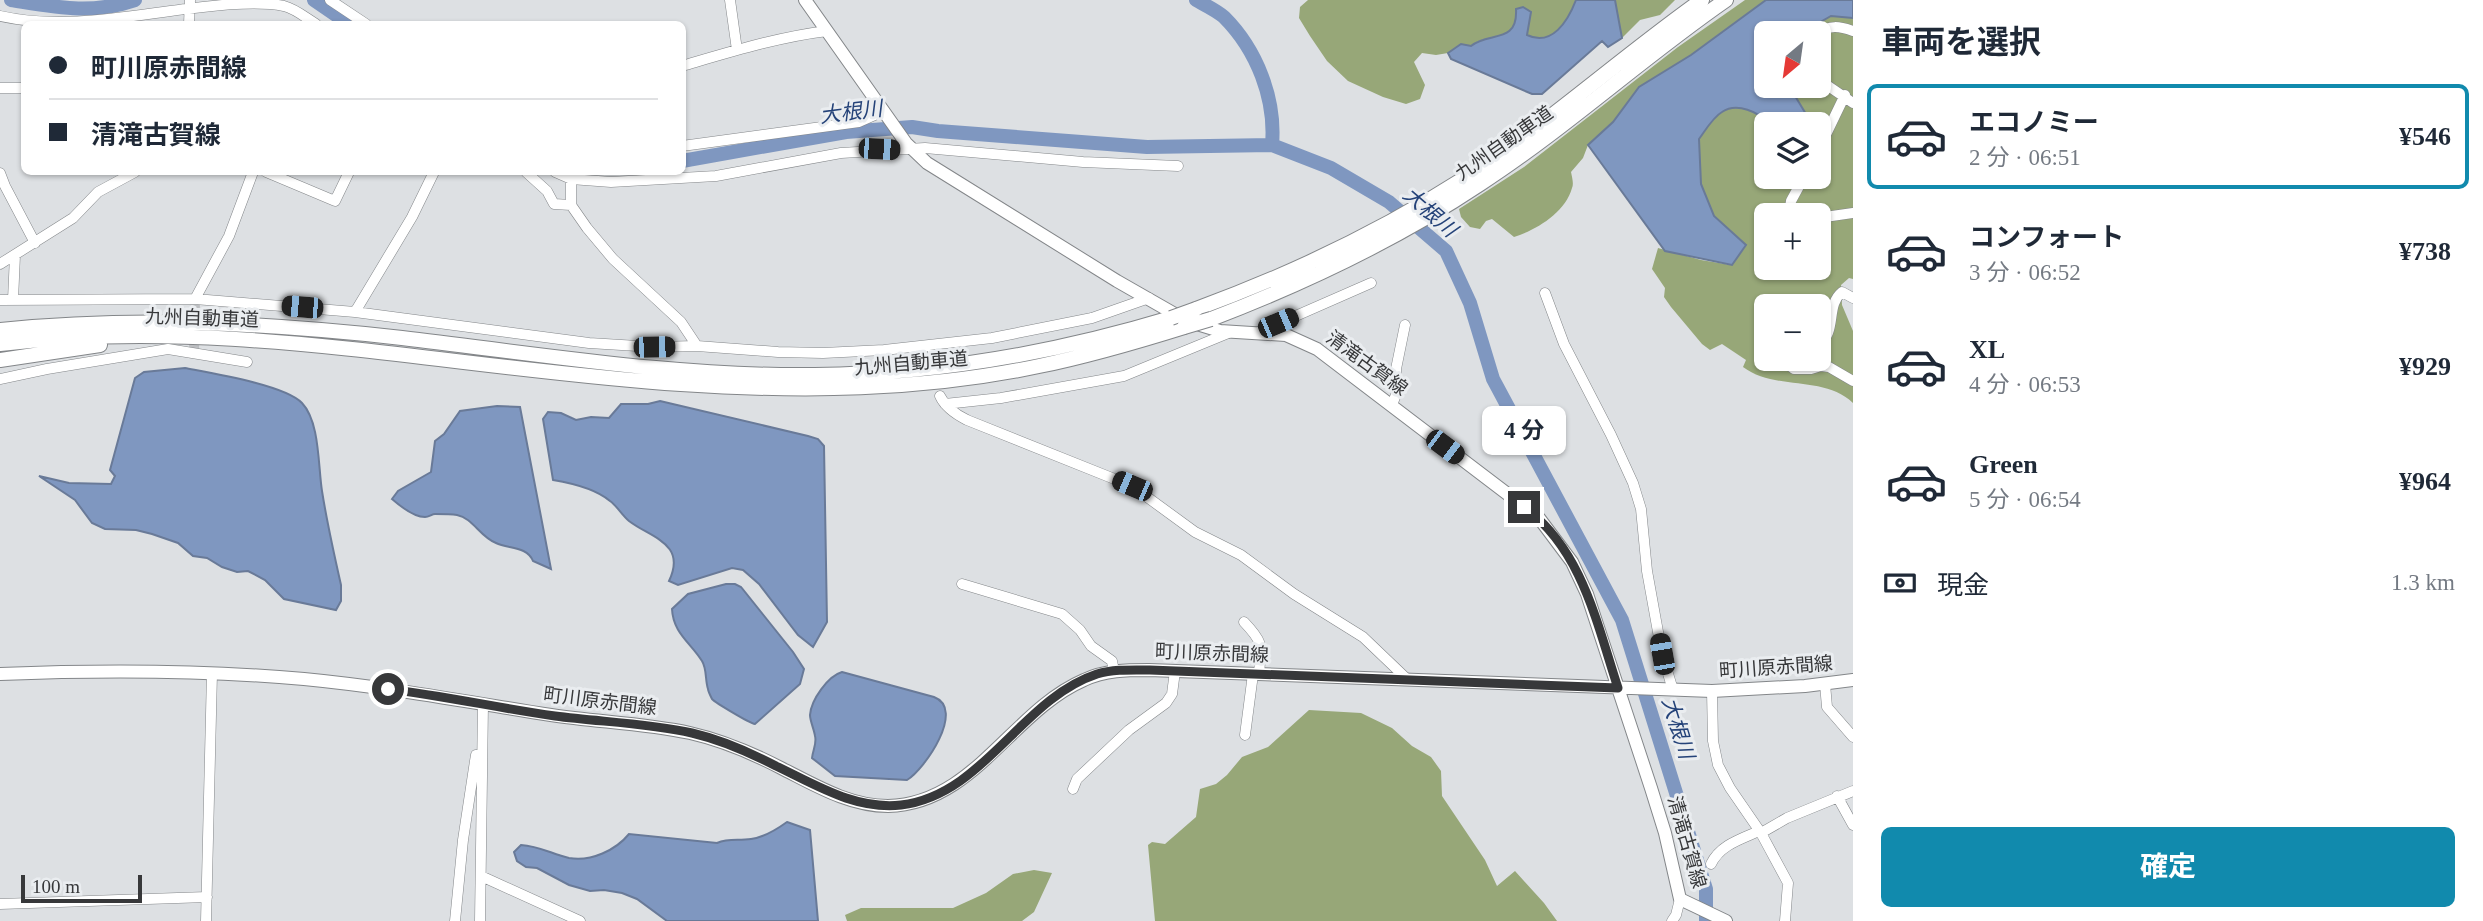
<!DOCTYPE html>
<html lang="ja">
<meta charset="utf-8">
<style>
:root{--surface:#fff;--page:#f2f2f3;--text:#1f2937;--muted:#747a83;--line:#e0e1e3;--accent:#118aad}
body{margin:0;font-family:"Times New Roman","Noto Sans JP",serif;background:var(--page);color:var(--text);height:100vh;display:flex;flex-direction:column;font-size:26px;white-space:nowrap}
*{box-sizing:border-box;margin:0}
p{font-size:23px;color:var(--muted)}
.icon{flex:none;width:38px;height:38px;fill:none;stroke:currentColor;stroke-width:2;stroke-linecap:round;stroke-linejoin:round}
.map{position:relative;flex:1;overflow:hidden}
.details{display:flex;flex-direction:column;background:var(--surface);width:630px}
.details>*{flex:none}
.banner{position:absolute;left:21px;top:21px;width:665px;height:154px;border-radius:10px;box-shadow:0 2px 5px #0004;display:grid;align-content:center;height:154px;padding:0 28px;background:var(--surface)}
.needle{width:46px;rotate:209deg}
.buttons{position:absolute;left:1754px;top:21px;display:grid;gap:14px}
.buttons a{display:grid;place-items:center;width:77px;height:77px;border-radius:10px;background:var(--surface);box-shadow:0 2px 5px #0004;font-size:35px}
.scale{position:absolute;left:21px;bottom:18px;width:121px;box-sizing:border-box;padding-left:7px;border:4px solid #37383a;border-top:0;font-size:19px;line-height:24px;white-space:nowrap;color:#37383a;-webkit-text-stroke:5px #eaedf0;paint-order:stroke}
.end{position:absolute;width:32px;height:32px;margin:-16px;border:9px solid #37383a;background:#fff;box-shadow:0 0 0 4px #fff}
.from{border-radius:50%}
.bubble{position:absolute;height:49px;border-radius:10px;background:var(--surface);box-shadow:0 2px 5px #0004;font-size:23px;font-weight:700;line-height:49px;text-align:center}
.car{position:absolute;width:21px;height:42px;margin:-21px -10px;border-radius:9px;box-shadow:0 0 5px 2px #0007;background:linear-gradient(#222 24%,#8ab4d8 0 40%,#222 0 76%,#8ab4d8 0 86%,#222 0)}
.banner b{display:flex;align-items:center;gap:24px;height:66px;font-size:26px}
.banner b+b{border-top:2px solid var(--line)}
.banner i{width:18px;height:18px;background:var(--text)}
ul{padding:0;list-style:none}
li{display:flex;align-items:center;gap:21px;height:105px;margin:0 14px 10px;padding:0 14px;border:4px solid transparent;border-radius:10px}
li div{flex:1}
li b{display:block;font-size:26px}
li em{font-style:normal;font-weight:700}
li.current{border-color:var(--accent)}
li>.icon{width:63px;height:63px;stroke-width:1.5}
h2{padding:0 28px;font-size:32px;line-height:84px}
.pay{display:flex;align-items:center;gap:18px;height:77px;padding:0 28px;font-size:26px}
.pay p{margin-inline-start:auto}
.primary-button{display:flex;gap:14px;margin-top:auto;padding:14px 28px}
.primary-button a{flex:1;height:80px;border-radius:10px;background:var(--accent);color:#fff;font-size:28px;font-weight:700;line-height:80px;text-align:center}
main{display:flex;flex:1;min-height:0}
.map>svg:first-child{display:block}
</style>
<main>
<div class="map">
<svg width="1853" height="921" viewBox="0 0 1853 921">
<rect width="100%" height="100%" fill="#dde0e3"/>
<path fill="#97a778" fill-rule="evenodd" d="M 1308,0 L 1576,0 C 1568,22 1552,47 1527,35 L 1516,9 C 1518,45 1488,31 1471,46 L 1461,44 L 1448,53 L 1436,55 L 1422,53 L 1414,62 L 1425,85 L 1420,99 L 1406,104 L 1383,97 L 1348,81 L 1327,61 L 1310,36 L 1299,18 L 1300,7 Z
M 1615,0 L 1675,0 L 1660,15 L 1640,20 L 1622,38 Z
M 1745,0 L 1766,0 L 1691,55 L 1639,87 L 1613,122 L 1588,145 L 1583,158 L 1571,172 C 1572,177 1574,184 1572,188 C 1565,213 1536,230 1514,237 L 1492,219 L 1486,221 L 1480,229 L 1470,227 L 1461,217 L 1459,209 L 1524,167 L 1678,47 Z
M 1831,16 L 1853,18 L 1853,279 L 1849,278 L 1841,285 L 1842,305 L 1853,331 L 1853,403 C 1824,375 1775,391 1743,367 L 1746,360 L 1722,344 L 1710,350 L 1702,344 L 1671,307 L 1664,297 L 1665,288 L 1652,269 L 1658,248 L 1701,260 L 1731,265 L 1746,246 L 1714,216 L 1701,184 L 1699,139 C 1705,131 1713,117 1722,112 C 1737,102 1759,112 1769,124 L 1766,124 L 1766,177 L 1818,177 L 1818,124 L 1812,124 L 1789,86 L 1818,86 L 1818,33 L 1801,33 ZM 1766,215 L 1818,215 L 1818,268 L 1766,268 ZM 1766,306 L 1818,306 L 1818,359 L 1766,359 Z
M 1309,710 L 1361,713 L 1392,728 L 1412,746 L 1431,757 L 1441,771 L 1442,796 L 1485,860 L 1497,886 L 1515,871 L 1544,903 L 1557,921 L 1155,921 L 1148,845 L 1152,842 L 1165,844 L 1196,817 L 1200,789 L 1216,784 L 1227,775 L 1242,757 L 1268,747 Z
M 1034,870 L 1052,873 L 1034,912 L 1022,921 L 847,921 L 845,915 L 861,908 L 953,908 L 986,893 L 1013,874 Z"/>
<path fill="#7f97c0" stroke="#697a98" stroke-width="2" d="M 1576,0 L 1615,0 L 1622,38 L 1608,47 L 1602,41 L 1542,94 L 1532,94 L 1451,59 L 1448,53 L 1461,44 L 1471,46 C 1488,31 1518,45 1516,9 L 1523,7 L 1531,12 L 1527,35 C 1552,47 1568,21 1576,0 Z
M 1766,0 L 1853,0 L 1853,18 L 1831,16 L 1801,33 L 1766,33 L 1766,86 L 1789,86 L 1812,124 L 1769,124 C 1759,112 1737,102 1722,112 C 1713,117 1705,131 1699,139 L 1701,184 L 1714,216 L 1746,245 L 1732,265 L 1665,251 L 1588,145 L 1613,122 L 1639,87 L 1691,55 Z
M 185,368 C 211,373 285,385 302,403 C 320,422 318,466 322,491 C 327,523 334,554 341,585 L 341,601 L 336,610 L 284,599 L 265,580 L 248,571 L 237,572 L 222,567 L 207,558 L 193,556 L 178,543 L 152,534 L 136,530 L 105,529 L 92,523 L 75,500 L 39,476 L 69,483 L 111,484 L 115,476 L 110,470 L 135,378 L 144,372 Z
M 660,401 L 808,436 L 818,439 L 824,446 L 827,622 L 813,647 L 798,635 L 759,584 L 743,570 L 732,568 L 678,585 L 669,581 C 687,543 651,538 629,521 C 622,515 617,506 610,501 C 596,489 571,483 553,480 L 543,419 L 548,412 L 561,413 L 576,420 L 591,417 L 609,418 L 621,404 L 648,404 Z
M 497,406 L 520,407 L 551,569 L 533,561 C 527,546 508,549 496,543 C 480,537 473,518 457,515 C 451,514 441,514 435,514 C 432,514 429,517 425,517 C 413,517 400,506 392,499 L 398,491 L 431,472 L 435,441 L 444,434 L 460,411 Z
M 726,584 L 735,584 L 741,587 L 793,652 L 804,669 L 800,684 L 755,724 C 749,723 716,703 712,699 C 711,697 708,690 708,689 C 705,680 707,669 702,661 C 691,643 673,633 672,609 L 688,594 Z
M 842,672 L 934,697 C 966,709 925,769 907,780 L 835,776 L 812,758 C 813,750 817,743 815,736 C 814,729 810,721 810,715 C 811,700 828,676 842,672 Z
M 787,822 L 810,830 L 818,921 L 667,921 L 637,899 L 622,893 L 604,890 L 590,891 L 569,885 L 537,868 L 526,867 L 517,861 L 514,852 L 521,845 C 539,846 552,854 569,858 C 591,862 616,850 629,834 L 717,843 C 729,838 738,841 751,839 C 765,837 776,830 787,822 Z"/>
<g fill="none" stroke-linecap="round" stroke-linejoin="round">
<path stroke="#7f97c0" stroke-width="14" d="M 11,0 C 55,7 91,15 135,0
M 314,0 L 349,24
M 1196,0 C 1205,5 1216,10 1224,17 C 1257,50 1276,99 1272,145
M 682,161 L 846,132 L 912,127 L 938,131 L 1147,147 L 1272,145 L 1331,168 L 1389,202 L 1446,251 L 1470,303 L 1493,379 L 1622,620 L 1706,889 L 1706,921"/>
<path stroke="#bcbec1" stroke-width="10" stroke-dasharray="10 5" stroke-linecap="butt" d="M 194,353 L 195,299"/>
<g stroke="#838689" stroke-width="11">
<path id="minor" d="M 330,0 L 366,24
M 730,0 L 737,50
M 0,16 C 67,31 136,14 203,7 C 228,4 259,1 284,6 C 296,9 306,18 316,24
M 189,24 L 190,0
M 1817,33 C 1830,25 1839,26 1853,31
M 682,66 C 730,52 778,37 827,31
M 1818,79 L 1853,103
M 0,88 L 24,88
M 682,146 L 859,122 L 884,111
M 1818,151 L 1845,95
M 266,172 L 335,201 L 349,172
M 526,172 L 547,191 L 554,204 L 571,205
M 555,172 L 571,179 L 611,182 L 716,176 L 841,153 L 925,148 L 1083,162 L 1178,166
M 0,173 L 5,186 L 35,243
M 571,179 L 571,205 L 587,228 L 613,259 L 681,322 L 697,346
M 1799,215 L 1790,207 L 1791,201 L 1804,177
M 1818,218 L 1853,213
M 0,264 L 73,218 L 98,192 L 135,172
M 1545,293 L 1564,344 L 1611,435 L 1633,483 L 1641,509 L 1647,571 L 1662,654 L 1673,690
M 195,299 L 229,236 L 253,172
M 0,300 L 195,299 L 355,312 L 589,343 L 654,347 L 697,346 L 778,352 L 823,353 L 884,350 L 992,338 L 1092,318 L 1149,298
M 13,300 L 15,255
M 355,312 L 412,217 L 434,172
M 1259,332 L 1371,283
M 1818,345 C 1838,332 1825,306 1842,292 L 1853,298
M 932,346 L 934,358
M 1796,359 L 1790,366 L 1794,369 L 1811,369 L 1821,366 L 1829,367 L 1853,381
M 0,379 L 47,369 L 168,349 L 247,362
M 940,396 C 945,407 957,415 967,420 L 1132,486 L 1195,532 L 1241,555 L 1294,594 L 1363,637 L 1408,680
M 945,404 L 1001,398 L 1124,376 L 1231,332
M 1392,405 L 1397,392 L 1396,369 L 1405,325
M 962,584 L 1062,614 L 1080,630 L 1091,646 L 1112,661 L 1114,671
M 1244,622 C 1265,644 1261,646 1259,674
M 1825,684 L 1827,707 L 1853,737
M 1712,691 L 1713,741 L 1718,765 L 1730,788 L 1761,833 L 1788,883 L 1785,921
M 1245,735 L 1253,674
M 1073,789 L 1077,779 L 1129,730 L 1166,703 L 1172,694 L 1175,671
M 1837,796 L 1853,825
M 1761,833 L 1787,818 L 1853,791
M 1711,864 C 1720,845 1741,839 1759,831
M 481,876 L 580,921
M 0,904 L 207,897
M 206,921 L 212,673
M 455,921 L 463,840 L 475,761 L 476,755 L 482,754
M 480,921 L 483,704
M 1672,921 L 1676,915 L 1680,899"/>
</g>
<g stroke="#838689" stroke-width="14">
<path id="major" d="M 805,0 L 906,143 L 927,163 L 1117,281 L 1187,321 L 1220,331 L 1286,335 L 1317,349 L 1539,518 L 1572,562 L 1587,594 L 1651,788 L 1665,833 L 1680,899 L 1726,921
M 0,674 C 102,670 203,670 304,679 C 387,687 469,702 551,715 C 597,722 644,723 690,733 C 721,740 752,753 781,768 C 815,785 849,806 888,806 C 974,804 1012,711 1084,680 C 1105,670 1127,670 1149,670 L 1712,691 L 1805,686 L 1853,680"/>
</g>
<g stroke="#838689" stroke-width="16">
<path id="highway" d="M 1196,309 C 1292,274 1382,231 1468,176 C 1550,122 1623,56 1702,0
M 1211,319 C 1305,283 1396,240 1480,184 C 1566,128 1642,58 1726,0
M 0,330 C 134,316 268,323 402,338 C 539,354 677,377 815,375 C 936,374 1055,353 1171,318
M 0,344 C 230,316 452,369 681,384 C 800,392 922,391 1039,366 C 1088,356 1136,342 1184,327
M 0,360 L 100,345"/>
</g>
<use href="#minor" stroke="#fff" stroke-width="10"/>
<use href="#major" stroke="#fff" stroke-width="12"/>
<use href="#highway" stroke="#fff" stroke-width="14"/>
<g stroke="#838689" stroke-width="16" stroke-linecap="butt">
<path id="highway-bridge" d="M 1171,318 L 1196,309
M 1184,327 L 1211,319"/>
</g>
<use href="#highway-bridge" stroke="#fff" stroke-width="14"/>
</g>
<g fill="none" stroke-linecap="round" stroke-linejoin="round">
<path stroke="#37383a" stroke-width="9" d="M 388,689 C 444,696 499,708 555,716 C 601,722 648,723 692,733 C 722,740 749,752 776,766 C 816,785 855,810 901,805 C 984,795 1021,699 1097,674 C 1114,669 1132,670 1150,670 L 1618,688 C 1597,624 1582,549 1524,507"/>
</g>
<g text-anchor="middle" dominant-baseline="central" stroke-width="6" stroke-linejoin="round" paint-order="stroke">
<g font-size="19" fill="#37383a" stroke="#eaedf0">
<text transform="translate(1504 143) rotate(-35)">九州自動車道</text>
<text transform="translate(202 318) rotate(2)">九州自動車道</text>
<text transform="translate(911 363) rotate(-5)">九州自動車道</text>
<text transform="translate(1367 363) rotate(36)">清滝古賀線</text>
<text transform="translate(1212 653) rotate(2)">町川原赤間線</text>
<text transform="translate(1776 667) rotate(-4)">町川原赤間線</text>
<text transform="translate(600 701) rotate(7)">町川原赤間線</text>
<text transform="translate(1687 842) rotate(74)">清滝古賀線</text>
</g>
<g font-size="21" font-style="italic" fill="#254379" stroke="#eaedf0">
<text transform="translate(851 112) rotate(-7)">大根川</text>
<text transform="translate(1430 212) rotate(41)">大根川</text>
<text transform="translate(1678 728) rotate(73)">大根川</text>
</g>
</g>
</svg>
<div class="buttons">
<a><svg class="needle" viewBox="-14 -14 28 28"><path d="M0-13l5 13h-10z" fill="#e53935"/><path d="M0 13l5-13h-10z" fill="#747a83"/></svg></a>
<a><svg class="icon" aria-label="layers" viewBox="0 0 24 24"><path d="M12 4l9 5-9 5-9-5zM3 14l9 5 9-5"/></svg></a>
<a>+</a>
<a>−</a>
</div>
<div class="scale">100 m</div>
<i class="end from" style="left:388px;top:689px"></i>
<i class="end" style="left:1524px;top:507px"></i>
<div class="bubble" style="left:1482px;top:406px;width:84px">4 分</div>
<i class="car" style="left:879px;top:149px;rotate:93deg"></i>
<i class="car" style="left:302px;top:307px;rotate:275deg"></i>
<i class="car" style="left:1278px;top:323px;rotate:67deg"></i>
<i class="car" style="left:654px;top:347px;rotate:89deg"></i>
<i class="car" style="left:1445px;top:447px;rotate:127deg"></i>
<i class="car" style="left:1132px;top:486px;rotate:293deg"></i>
<i class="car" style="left:1662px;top:654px;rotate:350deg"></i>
<div class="banner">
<b><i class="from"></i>町川原赤間線</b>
<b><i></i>清滝古賀線</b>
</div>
</div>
<section class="details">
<h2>車両を選択</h2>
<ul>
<li class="current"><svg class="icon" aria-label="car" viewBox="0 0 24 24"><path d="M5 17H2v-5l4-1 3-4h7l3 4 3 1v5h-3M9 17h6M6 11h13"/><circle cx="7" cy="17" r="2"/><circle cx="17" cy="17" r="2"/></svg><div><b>エコノミー</b><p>2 分 · 06:51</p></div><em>¥546</em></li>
<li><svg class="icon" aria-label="car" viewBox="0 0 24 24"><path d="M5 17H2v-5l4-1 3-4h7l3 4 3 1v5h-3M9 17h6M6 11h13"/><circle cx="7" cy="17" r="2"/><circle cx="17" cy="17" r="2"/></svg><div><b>コンフォート</b><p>3 分 · 06:52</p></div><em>¥738</em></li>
<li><svg class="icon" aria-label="car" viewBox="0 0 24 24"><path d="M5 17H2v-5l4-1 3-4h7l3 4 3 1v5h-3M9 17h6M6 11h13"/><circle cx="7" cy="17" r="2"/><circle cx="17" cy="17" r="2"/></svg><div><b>XL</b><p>4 分 · 06:53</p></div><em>¥929</em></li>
<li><svg class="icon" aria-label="car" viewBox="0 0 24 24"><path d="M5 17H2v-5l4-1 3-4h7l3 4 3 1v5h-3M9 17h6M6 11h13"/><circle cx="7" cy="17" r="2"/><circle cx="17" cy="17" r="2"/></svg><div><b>Green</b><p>5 分 · 06:54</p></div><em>¥964</em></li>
</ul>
<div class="pay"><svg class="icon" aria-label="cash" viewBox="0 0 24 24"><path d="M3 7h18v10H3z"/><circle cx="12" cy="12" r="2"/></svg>現金<p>1.3 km</p></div>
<div class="primary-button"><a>確定</a></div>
</section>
</main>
